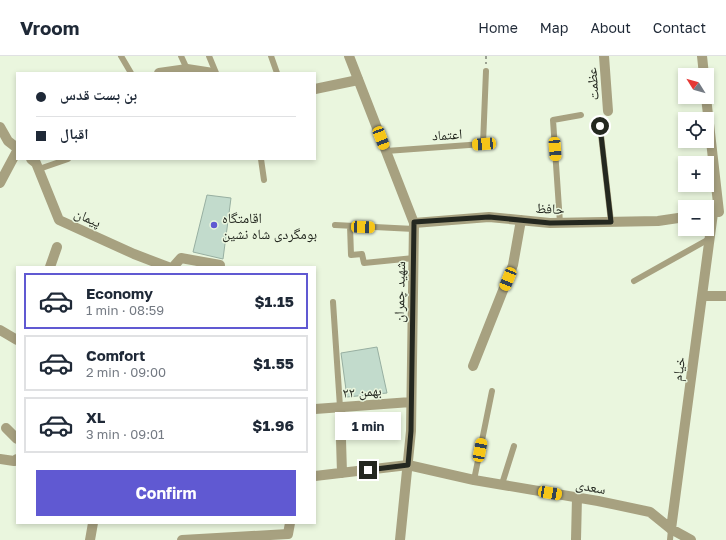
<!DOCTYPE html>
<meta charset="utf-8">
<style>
:root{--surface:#fff;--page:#f2f2f3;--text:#1f2937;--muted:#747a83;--line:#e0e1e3;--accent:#6059d2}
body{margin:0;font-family:"Golos Text","Noto Naskh Arabic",sans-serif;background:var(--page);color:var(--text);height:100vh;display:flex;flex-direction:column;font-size:15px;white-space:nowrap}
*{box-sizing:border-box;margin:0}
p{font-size:13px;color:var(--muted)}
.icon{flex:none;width:22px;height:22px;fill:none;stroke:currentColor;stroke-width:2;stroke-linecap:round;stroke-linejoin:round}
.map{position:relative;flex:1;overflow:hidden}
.panel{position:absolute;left:16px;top:210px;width:300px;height:258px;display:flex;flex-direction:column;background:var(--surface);border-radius:0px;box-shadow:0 2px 6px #0003}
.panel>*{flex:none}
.guide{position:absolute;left:16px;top:16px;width:300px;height:88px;border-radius:0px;box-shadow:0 2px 6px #0003;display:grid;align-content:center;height:88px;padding:0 20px;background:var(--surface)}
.needle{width:26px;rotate:307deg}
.buttons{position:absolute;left:678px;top:12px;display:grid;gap:8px}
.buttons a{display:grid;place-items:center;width:36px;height:36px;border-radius:0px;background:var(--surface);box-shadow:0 2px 6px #0003;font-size:20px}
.end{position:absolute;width:18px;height:18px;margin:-9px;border:5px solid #242820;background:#fff;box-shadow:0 0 0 2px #fff}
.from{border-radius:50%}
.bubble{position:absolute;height:28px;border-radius:0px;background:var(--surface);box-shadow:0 2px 6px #0003;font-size:13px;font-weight:700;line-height:28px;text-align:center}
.car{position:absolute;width:12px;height:24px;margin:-12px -6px;border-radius:5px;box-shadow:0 0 3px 1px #0007;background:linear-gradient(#f5c518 24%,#345 0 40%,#f5c518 0 76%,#345 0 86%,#f5c518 0)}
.guide b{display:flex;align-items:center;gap:14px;height:38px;font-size:15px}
.guide b+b{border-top:1px solid var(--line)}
.guide i{width:10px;height:10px;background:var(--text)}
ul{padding:7px 0 0;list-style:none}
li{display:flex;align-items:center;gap:12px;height:56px;margin:0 8px 6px;padding:0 12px;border:2px solid var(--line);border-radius:0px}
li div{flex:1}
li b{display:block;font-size:15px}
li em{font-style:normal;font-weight:700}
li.current{border-color:var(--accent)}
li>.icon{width:36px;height:36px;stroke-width:1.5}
.button{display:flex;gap:8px;margin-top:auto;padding:8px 20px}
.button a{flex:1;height:46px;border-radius:0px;background:var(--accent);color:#fff;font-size:16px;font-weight:700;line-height:46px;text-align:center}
header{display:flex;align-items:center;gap:24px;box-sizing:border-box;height:56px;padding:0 20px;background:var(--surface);border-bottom:1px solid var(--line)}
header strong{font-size:19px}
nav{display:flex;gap:22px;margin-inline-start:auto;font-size:14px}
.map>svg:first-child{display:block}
</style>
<header>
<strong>Vroom</strong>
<nav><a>Home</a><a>Map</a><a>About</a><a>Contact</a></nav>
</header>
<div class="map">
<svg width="726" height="484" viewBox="0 0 726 484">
<rect width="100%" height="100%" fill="#eaf6de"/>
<path fill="#c2dbcc" stroke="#97afa1" d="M 207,139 L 231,142 L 223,203 L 193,196 Z
M 377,291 L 387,337 L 347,341 L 341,297 Z"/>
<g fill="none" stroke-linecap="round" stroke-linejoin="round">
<path stroke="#9aa291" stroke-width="2" stroke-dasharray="3 3" stroke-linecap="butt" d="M 486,0 L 486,8"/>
<path stroke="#a7a180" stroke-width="6" d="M 121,0 L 131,17
M 181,0 L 187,13
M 209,0 L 216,17
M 271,0 L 277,17
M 600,70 L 611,166
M 386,95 L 483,88 L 486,15
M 261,103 L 264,124
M 39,113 L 68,103
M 560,167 L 553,64 L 581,59
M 335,169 L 414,173
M 350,170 L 351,199 L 362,198 L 364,207 L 414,202
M 634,225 L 709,183
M 333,246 L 340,351
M 474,424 L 492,335
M 502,428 L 514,390
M 670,484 L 671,473"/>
<path stroke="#a7a180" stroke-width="10" d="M 604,0 L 608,55
M 702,0 L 704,19
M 159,17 L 187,13 L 213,17
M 315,33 L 358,24
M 706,41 L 719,156
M 0,71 L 8,85 L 17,92
M 31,103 L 36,107 L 59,164 L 134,198 L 168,211
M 0,127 L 17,95
M 414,167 L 489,161 L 550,167 L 658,165 L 685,161
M 50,211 L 57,191
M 173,211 L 181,202 L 220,209 L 219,211
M 702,240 L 726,240
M 473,310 L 513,209 L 521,164
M 340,351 L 342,417
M 6,372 L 17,383
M 0,403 L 14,405 L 17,403
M 315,420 L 408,409 L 474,424 L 598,445 L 650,456 L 671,473 L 691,484
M 671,473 L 713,157
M 90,484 L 93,467
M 182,484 L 288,478 L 290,467
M 576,484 L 577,441"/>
<path stroke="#a7a180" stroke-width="10" d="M 349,0 L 414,167 L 411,375 L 400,484
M 0,274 L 17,284
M 315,353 L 411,346"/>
</g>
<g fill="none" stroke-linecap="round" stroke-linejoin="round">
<path stroke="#242820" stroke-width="5" d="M 368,414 L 408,409 L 411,375 L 414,166 L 489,161 L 550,167 L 611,166 L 600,70"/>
</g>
<circle fill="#6059d2" stroke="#eaf6de" stroke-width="1.5" cx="214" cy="169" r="4"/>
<g text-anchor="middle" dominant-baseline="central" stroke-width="3" stroke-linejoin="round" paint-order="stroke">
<g font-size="14" fill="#242820" stroke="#eaf6de">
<text transform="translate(592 28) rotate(-94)">عظمت</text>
<text transform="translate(447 78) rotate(-4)">اعتماد</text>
<text transform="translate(550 152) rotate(3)">حافظ</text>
<text transform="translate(88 161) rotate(24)">پیمان</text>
<text transform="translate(399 236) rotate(-89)">شهید چمران</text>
<text transform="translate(678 313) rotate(-82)">خیام</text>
<text transform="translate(362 335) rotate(-4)">۲۲ بهمن</text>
<text transform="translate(591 430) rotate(11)">سعدی</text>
</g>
<g font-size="14" fill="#242820" stroke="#eaf6de" text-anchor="start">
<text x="222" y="161">اقامتگاه<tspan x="222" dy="16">بومگردی شاه نشین</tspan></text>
</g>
</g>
</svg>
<div class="buttons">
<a><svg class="needle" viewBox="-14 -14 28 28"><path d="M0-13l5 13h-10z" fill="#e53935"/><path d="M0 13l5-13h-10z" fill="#747a83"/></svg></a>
<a><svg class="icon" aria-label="locate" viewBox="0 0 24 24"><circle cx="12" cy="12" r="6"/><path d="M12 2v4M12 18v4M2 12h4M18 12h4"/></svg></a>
<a>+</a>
<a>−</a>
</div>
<i class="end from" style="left:600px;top:70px"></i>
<i class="end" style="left:368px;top:414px"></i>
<div class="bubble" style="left:335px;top:356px;width:66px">1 min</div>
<i class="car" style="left:381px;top:82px;rotate:159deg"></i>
<i class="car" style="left:484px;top:88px;rotate:266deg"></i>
<i class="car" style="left:555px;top:93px;rotate:176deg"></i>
<i class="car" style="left:363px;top:171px;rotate:92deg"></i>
<i class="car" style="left:508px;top:223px;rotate:202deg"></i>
<i class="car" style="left:480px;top:394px;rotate:11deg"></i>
<i class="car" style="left:550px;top:437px;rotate:100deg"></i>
<div class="guide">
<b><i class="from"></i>بن بست قدس</b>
<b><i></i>اقبال</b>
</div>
<section class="panel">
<ul>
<li class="current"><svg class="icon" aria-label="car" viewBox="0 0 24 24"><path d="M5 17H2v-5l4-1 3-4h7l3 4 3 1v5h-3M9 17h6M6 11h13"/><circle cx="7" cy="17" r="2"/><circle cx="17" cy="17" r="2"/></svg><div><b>Economy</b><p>1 min · 08:59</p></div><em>$1.15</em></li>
<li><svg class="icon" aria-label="car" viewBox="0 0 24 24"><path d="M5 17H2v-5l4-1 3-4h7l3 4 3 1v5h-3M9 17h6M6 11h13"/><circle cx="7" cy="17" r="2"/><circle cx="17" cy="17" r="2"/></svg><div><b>Comfort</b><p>2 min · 09:00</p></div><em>$1.55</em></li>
<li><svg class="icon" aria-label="car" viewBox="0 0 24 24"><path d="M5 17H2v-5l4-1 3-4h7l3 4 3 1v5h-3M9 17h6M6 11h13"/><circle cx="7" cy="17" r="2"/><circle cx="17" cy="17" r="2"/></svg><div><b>XL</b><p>3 min · 09:01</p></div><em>$1.96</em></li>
</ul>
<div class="button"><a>Confirm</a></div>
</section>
</div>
